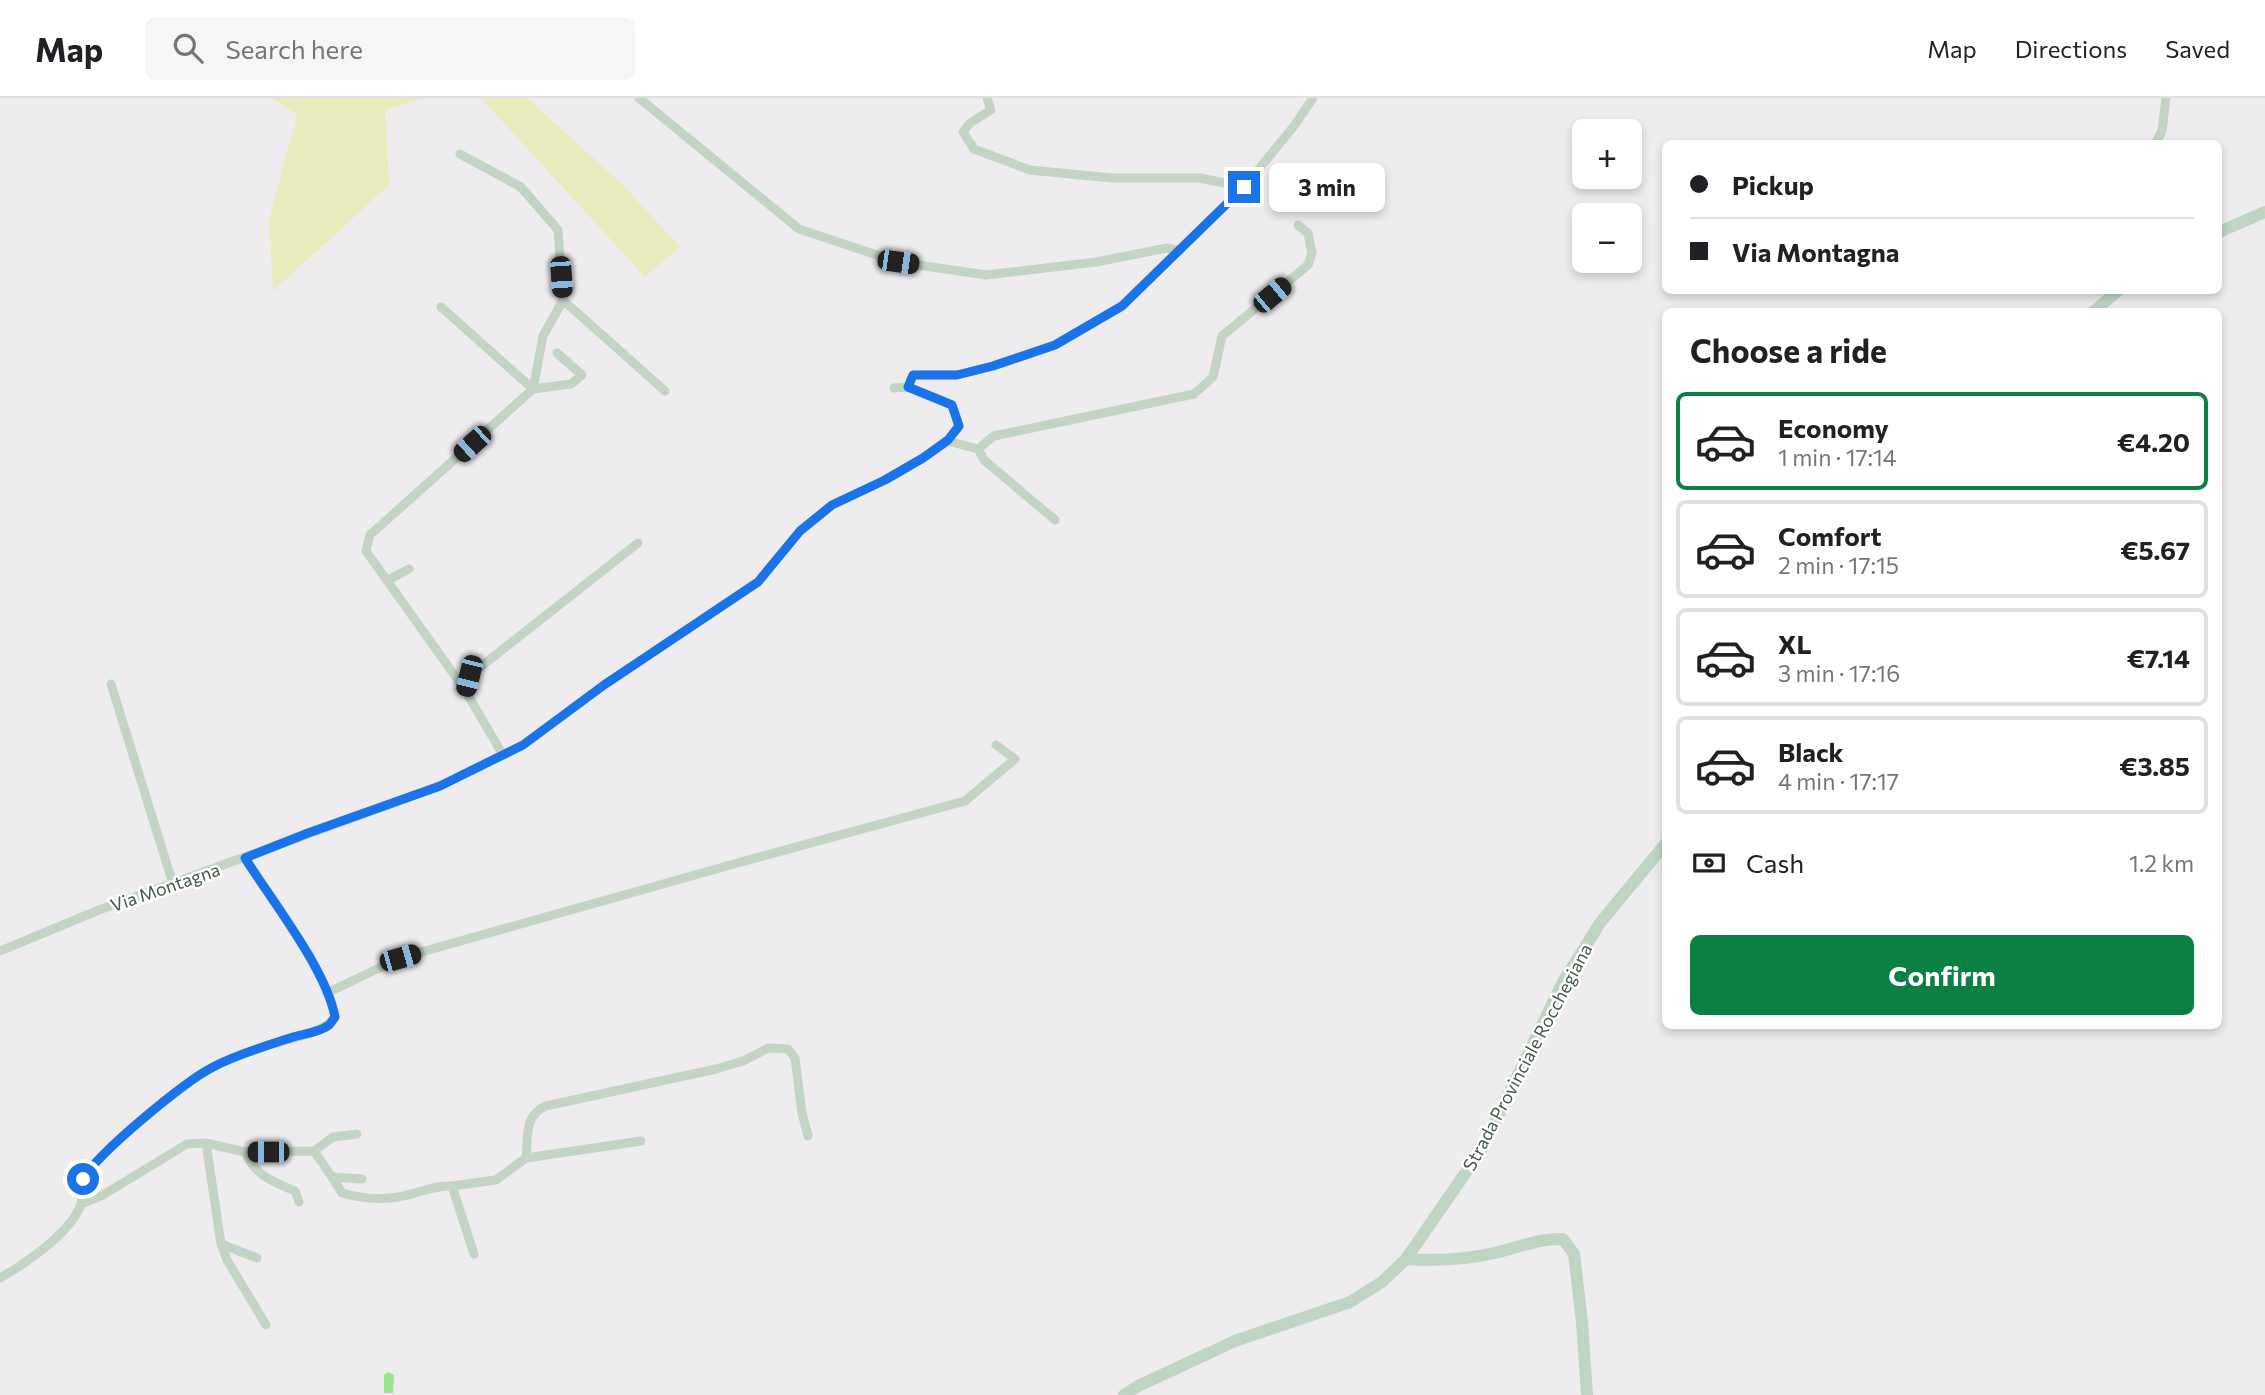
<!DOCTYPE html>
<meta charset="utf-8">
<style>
:root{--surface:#fff;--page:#f6f6f6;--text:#202124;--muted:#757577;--line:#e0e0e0;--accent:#0b8043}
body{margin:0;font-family:Commissioner,sans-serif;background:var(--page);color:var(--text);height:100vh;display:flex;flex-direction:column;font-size:26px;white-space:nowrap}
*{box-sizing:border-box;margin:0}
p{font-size:23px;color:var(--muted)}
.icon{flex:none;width:38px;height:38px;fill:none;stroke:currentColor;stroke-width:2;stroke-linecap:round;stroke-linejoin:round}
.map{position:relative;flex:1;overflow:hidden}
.side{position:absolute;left:1662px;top:210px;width:560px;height:721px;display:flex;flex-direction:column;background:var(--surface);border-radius:10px;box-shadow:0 4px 10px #0003}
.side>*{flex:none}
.top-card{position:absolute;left:1662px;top:42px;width:560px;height:154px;border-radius:10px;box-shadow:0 4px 10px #0003;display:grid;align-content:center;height:154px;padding:0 28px;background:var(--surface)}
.controls{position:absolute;left:1572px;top:21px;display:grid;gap:14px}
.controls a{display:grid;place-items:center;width:70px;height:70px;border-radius:10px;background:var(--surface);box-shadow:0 4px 10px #0003;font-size:35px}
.end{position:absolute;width:32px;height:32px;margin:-16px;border:9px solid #1a73e8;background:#fff;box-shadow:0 0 0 4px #fff}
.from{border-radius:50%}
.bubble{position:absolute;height:49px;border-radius:10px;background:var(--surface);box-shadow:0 4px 10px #0003;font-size:23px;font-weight:700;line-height:49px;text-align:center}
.car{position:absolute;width:21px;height:42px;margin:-21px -10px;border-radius:9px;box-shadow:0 0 5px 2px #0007;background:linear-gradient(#222 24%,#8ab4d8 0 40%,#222 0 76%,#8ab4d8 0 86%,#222 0)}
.top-card b{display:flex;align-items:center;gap:24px;height:66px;font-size:26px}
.top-card b+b{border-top:2px solid var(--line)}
.top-card i{width:18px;height:18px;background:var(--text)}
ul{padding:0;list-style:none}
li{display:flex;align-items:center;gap:21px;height:98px;margin:0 14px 10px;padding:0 14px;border:4px solid var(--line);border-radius:10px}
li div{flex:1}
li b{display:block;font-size:26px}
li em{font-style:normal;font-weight:700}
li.active{border-color:var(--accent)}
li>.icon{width:63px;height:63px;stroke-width:1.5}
h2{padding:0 28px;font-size:32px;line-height:84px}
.pay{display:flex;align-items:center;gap:18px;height:77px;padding:0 28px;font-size:26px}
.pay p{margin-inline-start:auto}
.primary-button{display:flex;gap:14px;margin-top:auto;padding:14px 28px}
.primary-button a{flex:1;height:80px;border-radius:10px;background:var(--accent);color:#fff;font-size:28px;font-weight:700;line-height:80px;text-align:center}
header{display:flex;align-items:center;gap:42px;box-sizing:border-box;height:98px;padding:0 35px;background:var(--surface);border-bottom:2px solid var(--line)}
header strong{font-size:33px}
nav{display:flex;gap:38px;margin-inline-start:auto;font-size:24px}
.search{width:490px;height:63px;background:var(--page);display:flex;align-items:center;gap:18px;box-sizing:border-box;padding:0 24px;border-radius:10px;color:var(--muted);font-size:26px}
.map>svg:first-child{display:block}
</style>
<header>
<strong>Map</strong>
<div class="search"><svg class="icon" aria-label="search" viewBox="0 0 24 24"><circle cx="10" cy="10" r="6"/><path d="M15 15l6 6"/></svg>Search here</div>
<nav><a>Map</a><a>Directions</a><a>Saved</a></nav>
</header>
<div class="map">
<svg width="2265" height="1297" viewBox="0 0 2265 1297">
<rect width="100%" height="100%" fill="#eeecef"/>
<path fill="#e9ebbc" d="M 272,0 L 423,0 L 385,12 L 389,87 L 273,193 L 269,122 L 297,17 Z
M 481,0 L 527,0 L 621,85 L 680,149 L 645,179 Z"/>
<path fill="#98e58b" d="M 388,1274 L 394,1277 L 393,1295 L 384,1295 L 384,1277 Z"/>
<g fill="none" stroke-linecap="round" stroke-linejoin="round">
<path stroke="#c3d3c4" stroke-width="9" d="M 639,0 L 799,131 L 898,164 L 986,177 L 1096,164 L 1167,150 L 1180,153
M 987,0 L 991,12 L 970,25 L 963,34 L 974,51 L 1030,72 L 1111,80 L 1200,80 L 1244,89
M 2155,46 L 2162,33 L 2166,0
M 460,56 L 521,89 L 558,132 L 563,202
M 441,209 L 533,291 L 370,437 L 366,453 L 465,592
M 557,255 L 582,277 L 571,286 L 533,291 L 543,238 L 563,202 L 665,293
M 894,290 L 908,289
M 948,343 L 978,351 L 994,338 L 1194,296 L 1213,279 L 1222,238 L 1308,167 L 1312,155 L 1308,135 L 1298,127
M 978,351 L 984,362 L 1055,422
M 388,482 L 409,471
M 111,586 L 173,786
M 503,657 L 465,592 L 469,578 L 638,445
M 0,853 L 99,812 L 440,688 L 523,647 L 604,587 L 758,484 L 800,433 L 832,407 L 885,382 L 923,360 L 948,343 L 959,328 L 952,307 L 908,289 L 913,277 L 957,277 L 993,268 L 1055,247 L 1122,208 L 1244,89 L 1294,28 L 1313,0
M 327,895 L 400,860 L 741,764 L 965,703 L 1015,661 L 996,647
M 206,1045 L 221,1146 L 257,1160
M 314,1053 L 332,1079 L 362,1081
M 245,1054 C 257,1079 270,1082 295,1093 L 299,1104
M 526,1060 L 641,1043
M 332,1079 L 342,1095 C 360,1100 379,1102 398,1099 C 417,1096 433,1087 452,1088 L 474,1156
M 452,1088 L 496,1082 L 526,1060 C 528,1039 524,1017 546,1008 L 716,971 L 743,963 L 768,950 L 788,951 L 795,960 L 802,1015 L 808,1038
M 81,1106 L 103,1097 L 187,1046 L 206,1045 L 245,1054 L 314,1053 L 333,1039 L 357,1036
M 221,1146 L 227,1162 L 266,1227
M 0,1180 C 25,1166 67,1137 79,1111 C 86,1097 80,1082 90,1071 C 119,1038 157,1009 191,983 C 214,965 245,955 273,946 C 293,939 322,936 335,919 C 326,871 272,803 245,760"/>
<path stroke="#bfd4c3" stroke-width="12" d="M 2219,134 L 2265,114
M 2093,214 L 2119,192
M 1406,1161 C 1436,1163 1465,1162 1494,1155 C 1518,1150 1538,1140 1563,1141 L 1574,1156 L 1582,1224 L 1587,1297
M 1124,1297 L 1138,1288 L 1235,1243 L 1350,1204 L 1382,1184 L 1406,1161 L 1482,1051 L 1563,884 L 1600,825 L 1666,745"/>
</g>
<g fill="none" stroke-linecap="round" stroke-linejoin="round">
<path stroke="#1a73e8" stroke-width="9" d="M 83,1081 C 99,1054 184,984 213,969 C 238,956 266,948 293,939 C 303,936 321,934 329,927 C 331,925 333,922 335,919 C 326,871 272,803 245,760 L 308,735 L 440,688 L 523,647 L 604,587 L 758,484 L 800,433 L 832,407 L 885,382 L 923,360 L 948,342 L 959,328 L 952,307 L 908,289 L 913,277 L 957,277 L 993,268 L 1055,247 L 1122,208 L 1244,89"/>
</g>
<g text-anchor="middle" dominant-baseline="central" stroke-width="5" stroke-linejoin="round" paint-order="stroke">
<g font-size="18" fill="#465848" stroke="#fff">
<text transform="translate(165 789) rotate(-19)">Via Montagna</text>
<text transform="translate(1527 959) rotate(-62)">Strada Provinciale Rocchegiana</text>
</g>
</g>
</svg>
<div class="controls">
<a>+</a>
<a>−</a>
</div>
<i class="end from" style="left:83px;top:1081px"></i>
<i class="end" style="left:1244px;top:89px"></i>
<div class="bubble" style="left:1269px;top:65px;width:116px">3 min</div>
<i class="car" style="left:898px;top:164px;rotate:98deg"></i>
<i class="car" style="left:561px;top:179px;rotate:176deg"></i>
<i class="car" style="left:1272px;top:197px;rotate:50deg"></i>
<i class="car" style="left:472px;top:346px;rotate:228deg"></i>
<i class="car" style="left:469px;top:578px;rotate:194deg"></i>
<i class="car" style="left:400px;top:860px;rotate:74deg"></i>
<i class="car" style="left:268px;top:1054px;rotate:270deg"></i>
<div class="top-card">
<b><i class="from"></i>Pickup</b>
<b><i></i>Via Montagna</b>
</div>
<section class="side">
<h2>Choose a ride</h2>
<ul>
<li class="active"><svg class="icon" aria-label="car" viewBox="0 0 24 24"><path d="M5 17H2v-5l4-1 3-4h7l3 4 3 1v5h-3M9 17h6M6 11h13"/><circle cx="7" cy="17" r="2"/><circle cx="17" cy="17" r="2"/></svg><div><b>Economy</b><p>1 min · 17:14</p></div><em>€4.20</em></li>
<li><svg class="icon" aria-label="car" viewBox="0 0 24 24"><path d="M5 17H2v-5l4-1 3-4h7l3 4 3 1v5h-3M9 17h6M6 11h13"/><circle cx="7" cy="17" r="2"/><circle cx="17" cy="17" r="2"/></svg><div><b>Comfort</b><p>2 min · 17:15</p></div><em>€5.67</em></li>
<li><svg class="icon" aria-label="car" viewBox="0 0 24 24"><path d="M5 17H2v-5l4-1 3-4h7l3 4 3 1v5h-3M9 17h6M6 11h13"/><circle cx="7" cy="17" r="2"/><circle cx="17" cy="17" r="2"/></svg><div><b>XL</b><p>3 min · 17:16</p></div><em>€7.14</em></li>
<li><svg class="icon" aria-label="car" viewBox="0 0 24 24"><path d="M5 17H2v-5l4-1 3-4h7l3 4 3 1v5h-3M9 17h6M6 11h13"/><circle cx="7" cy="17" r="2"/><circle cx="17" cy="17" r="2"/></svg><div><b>Black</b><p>4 min · 17:17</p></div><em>€3.85</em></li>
</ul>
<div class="pay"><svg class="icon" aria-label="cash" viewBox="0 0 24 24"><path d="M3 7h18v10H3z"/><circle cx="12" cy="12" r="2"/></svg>Cash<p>1.2 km</p></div>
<div class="primary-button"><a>Confirm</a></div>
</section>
</div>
